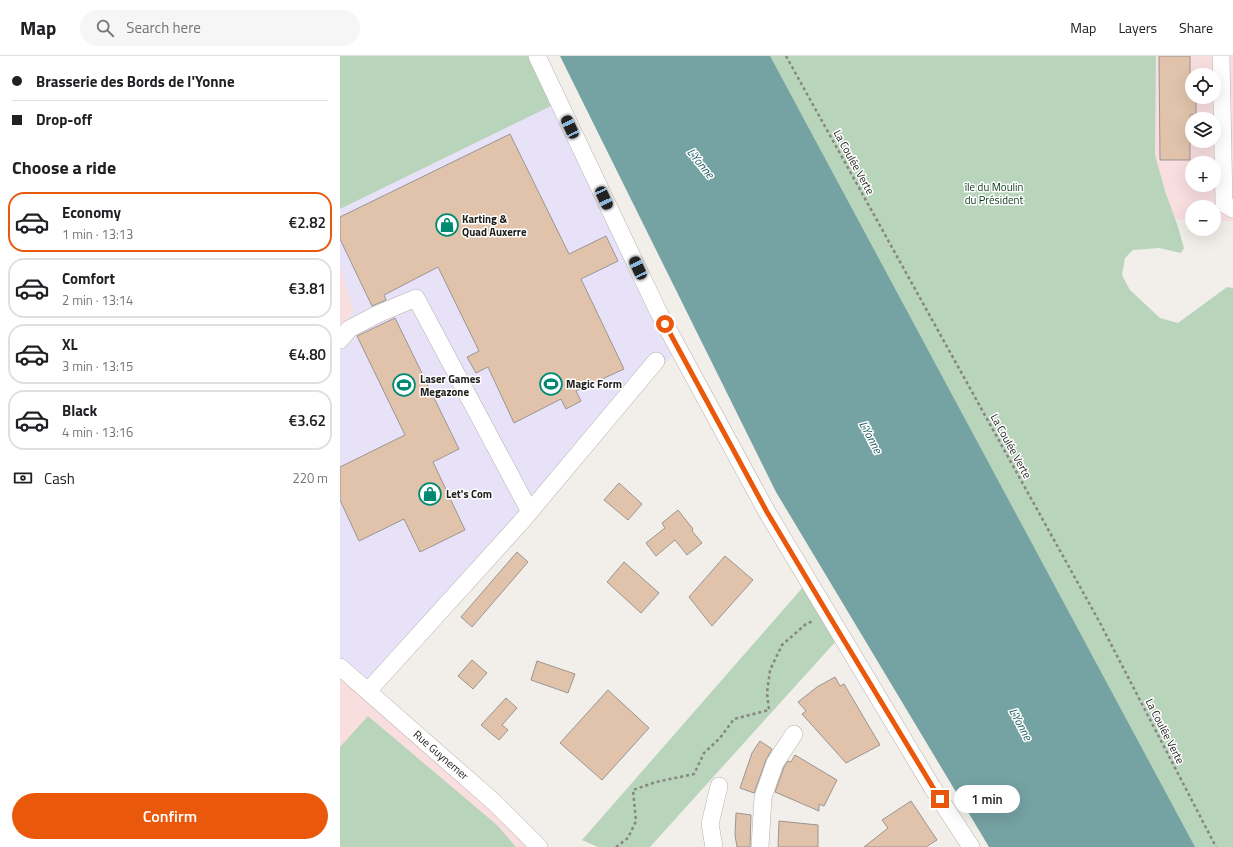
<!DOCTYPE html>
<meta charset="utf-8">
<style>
:root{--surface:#fff;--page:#f6f6f6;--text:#202124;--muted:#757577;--line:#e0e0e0;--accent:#ea580c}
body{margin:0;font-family:"Titillium Web",sans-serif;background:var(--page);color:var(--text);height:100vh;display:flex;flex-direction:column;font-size:15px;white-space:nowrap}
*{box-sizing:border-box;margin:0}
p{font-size:13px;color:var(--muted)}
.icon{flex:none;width:22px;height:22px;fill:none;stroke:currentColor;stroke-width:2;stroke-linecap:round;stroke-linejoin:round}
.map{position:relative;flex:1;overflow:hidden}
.sheet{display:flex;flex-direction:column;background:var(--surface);width:340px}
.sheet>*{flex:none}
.guide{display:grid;align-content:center;height:88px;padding:0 12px;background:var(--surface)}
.buttons{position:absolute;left:845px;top:12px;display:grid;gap:8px}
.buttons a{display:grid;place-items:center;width:36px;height:36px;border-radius:50%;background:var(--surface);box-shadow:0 4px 16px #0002;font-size:20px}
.end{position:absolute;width:18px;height:18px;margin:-9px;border:5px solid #ea580c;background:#fff;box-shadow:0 0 0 2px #fff}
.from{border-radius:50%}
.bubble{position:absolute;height:28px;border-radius:14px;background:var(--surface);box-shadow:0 4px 16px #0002;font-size:13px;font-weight:600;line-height:28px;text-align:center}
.car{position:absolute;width:12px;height:24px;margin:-12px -6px;border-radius:5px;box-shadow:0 0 3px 1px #0007;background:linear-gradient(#222 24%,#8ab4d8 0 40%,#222 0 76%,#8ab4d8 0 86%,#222 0)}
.guide b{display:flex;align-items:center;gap:14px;height:38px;font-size:15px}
.guide b+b{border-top:1px solid var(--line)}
.guide i{width:10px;height:10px;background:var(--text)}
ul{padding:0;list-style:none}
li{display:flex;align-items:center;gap:12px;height:60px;margin:0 8px 6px;padding:0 4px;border:2px solid var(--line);border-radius:16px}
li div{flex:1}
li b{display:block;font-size:15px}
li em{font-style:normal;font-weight:600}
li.selected{border-color:var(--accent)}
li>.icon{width:36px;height:36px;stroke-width:1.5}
h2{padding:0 12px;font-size:18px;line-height:48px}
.pay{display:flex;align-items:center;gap:10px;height:44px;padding:0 12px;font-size:15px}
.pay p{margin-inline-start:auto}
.primary-button{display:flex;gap:8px;margin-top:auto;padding:8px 12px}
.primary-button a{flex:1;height:46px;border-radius:24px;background:var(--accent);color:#fff;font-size:16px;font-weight:600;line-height:46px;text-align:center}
header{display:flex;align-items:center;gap:24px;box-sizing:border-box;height:56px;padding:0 20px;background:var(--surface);border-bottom:1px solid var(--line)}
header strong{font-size:19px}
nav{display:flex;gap:22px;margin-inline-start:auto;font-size:14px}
.search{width:280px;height:36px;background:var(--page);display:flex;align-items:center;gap:10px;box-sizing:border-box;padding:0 14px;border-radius:22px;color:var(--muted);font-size:15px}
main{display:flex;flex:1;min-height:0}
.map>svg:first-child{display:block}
</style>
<header>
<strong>Map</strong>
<div class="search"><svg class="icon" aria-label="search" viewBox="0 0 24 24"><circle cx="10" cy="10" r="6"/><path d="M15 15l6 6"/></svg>Search here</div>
<nav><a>Map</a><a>Layers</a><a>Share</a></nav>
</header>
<main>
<section class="sheet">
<div class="guide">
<b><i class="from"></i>Brasserie des Bords de l'Yonne</b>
<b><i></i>Drop-off</b>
</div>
<h2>Choose a ride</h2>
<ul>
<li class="selected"><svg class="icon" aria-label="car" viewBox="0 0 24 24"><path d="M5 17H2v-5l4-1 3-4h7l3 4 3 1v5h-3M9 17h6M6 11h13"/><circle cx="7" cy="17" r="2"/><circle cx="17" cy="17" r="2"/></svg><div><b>Economy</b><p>1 min · 13:13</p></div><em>€2.82</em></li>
<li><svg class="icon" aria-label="car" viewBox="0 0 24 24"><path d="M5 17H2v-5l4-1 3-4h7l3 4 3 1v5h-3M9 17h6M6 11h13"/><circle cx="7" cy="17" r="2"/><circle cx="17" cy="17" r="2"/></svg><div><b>Comfort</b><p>2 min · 13:14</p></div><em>€3.81</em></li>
<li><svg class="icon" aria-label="car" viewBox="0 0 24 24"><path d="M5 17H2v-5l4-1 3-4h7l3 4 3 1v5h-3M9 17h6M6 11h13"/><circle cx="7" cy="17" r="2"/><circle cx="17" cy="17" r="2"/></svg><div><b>XL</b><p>3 min · 13:15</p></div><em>€4.80</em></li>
<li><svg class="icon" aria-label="car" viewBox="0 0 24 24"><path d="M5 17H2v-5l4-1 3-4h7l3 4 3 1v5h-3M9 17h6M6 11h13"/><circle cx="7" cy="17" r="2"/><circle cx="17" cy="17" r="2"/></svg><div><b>Black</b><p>4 min · 13:16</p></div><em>€3.62</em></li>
</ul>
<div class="pay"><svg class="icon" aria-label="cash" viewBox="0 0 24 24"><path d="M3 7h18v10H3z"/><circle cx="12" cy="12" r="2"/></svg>Cash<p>220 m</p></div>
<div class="primary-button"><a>Confirm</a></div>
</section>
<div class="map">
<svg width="893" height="791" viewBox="0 0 893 791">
<rect width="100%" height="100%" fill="#f2efea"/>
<path fill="#e8e2f8" d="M 211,50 L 329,287 L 335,297 L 27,627 L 0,602 L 0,273 L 14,256 L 0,211 L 0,153 Z"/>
<path fill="#f9dee0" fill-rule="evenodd" d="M 817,0 L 893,0 L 893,165 L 874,165 L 874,151 L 852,151 L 852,164 L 799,163 ZM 852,19 L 874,19 L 874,41 L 852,41 ZM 852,63 L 874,63 L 874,85 L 852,85 ZM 852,107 L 874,107 L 874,129 L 852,129 Z
M 0,211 L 14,256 L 0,273 Z
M 0,602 L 27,627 L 189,791 L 0,791 Z"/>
<path fill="#b8d5bb" d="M 0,0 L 189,0 L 211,50 L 0,153 Z
M 428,0 L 816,0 L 815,99 L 825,135 L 837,168 L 844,192 L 841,197 L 819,192 L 793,194 L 785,202 L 782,219 L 790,234 L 820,262 L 838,267 L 887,231 L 893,232 L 893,791 L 838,791 Z
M 464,530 L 497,584 L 310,791 L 258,791 L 242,784 Z
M 28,660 L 157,769 L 176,791 L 0,791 L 0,691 Z"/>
<path fill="#75a2a3" d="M 220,0 L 430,0 L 855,791 L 649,791 L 436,436 Z"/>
<path fill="#e0c3aa" stroke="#9a9592" d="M 819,0 L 850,0 L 850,28 L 852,28 L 852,41 L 856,41 L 856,58 L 850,59 L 850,104 L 820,104 Z
M 170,78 L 229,198 L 266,180 L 278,205 L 241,223 L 284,313 L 236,335 L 241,345 L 226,353 L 221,343 L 174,367 L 148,311 L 136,317 L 127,301 L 139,295 L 98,211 L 44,239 L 46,244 L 32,250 L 0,183 L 0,161 Z
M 55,262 L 119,393 L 93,406 L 125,474 L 80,496 L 64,463 L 19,485 L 0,444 L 0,411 L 65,379 L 17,280 Z
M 279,427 L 302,448 L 288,464 L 264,444 Z
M 338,454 L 353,473 L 352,475 L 362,487 L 347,499 L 335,484 L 316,500 L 306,487 L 325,472 L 322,467 Z
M 177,496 L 188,506 L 132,571 L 121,561 Z
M 385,500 L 413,524 L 372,570 L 349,541 Z
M 284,506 L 319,537 L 301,557 L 267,526 Z
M 132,604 L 147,617 L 133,633 L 118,620 Z
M 197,605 L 235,618 L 228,637 L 191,624 Z
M 495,621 L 500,630 L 504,628 L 540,689 L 506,707 L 462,658 L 466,655 L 458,646 L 477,631 Z
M 268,634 L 309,672 L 262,724 L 220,687 Z
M 166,642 L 177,652 L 162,669 L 168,674 L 159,684 L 141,669 Z
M 420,685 L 432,693 L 426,704 L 414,737 L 400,732 L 412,697 Z
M 455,699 L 497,724 L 484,750 L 479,748 L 479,755 L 435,736 L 444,711 L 448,705 L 451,706 Z
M 571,745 L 597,784 L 586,791 L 524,791 L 548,772 L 542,764 Z
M 396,757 L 411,759 L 410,791 L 397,791 L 395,779 Z
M 439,765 L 478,769 L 478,791 L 438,791 Z"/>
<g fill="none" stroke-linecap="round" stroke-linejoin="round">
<g stroke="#b5b2ad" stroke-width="18">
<path id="minor" d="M 197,0 L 318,255 L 427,456 L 592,731 L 631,791
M 881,0 L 884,148 L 893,153
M 0,284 L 9,273 L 38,258 L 76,242 L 190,456
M 0,611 L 155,747 L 199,791
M 28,635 L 182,465 L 316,305
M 374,791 L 370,768 L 379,730
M 420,791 L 423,741 L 435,707 L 454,678"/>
</g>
<path stroke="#878581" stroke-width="2.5" stroke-dasharray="3 3" stroke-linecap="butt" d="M 446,0 L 760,567 L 876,791
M 276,791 L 288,782 L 296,765 L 293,734 L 316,726 L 354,718 L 364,697 L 380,682 L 394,663 L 429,654 L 427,637 L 430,614 L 442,589 L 466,568 L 473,565"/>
<use href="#minor" stroke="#fff" stroke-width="17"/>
</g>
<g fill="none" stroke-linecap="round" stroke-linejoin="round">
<path stroke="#ea580c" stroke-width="5" d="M 325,268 L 427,456 L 488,558 L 600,743"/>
</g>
<defs>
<g id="shop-ring" transform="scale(1.15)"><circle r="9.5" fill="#fff" stroke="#008a72" stroke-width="1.5"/><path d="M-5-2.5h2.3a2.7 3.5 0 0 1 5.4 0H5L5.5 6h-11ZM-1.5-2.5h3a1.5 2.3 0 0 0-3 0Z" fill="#008a72"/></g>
<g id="stadium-ring" transform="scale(1.15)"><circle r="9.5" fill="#fff" stroke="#008a72" stroke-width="1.5"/><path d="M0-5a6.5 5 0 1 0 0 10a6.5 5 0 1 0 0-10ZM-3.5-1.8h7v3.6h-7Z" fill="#008a72"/></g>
</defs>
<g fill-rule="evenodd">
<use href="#shop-ring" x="107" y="169"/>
<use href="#stadium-ring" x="211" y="328"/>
<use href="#stadium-ring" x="64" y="329"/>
<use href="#shop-ring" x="90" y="438"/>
</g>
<g text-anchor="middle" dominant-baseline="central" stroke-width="3" stroke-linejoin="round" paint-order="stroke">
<g font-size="11" fill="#21201e" stroke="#fff">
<text transform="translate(514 106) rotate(61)">La Coulée Verte</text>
<text transform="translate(671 390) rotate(61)">La Coulée Verte</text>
<text transform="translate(825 675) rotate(63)">La Coulée Verte</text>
<text transform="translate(101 699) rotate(41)">Rue Guynemer</text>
</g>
<g font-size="11" fill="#0a3816" stroke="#fff">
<text x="654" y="131">île du Moulin<tspan x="654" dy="13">du Président</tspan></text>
</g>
<g font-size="11" font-weight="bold" fill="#21201e" stroke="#fff" text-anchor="start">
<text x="122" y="163">Karting &amp;<tspan x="122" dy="13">Quad Auxerre</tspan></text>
<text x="80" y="323">Laser Games<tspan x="80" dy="13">Megazone</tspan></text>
<text x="226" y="328">Magic Form</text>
<text x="106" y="438">Let's Com</text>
</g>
<g font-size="12" font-style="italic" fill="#215e61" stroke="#fff">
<text transform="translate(361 107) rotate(51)">L'Yonne</text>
<text transform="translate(531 381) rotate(62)">L'Yonne</text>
<text transform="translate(681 668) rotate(62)">L'Yonne</text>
</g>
</g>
</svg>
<div class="buttons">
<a><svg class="icon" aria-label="locate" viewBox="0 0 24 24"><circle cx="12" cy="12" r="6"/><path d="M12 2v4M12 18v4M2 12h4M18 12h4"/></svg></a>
<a><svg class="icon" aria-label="layers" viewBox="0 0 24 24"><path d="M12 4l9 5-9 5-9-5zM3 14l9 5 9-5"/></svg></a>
<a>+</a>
<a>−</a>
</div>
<i class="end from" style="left:325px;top:268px"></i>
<i class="end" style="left:600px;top:743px"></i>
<div class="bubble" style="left:614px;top:729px;width:66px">1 min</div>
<i class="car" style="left:230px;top:71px;rotate:335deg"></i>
<i class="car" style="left:264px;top:142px;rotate:155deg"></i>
<i class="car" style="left:298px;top:212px;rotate:335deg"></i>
</div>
</main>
